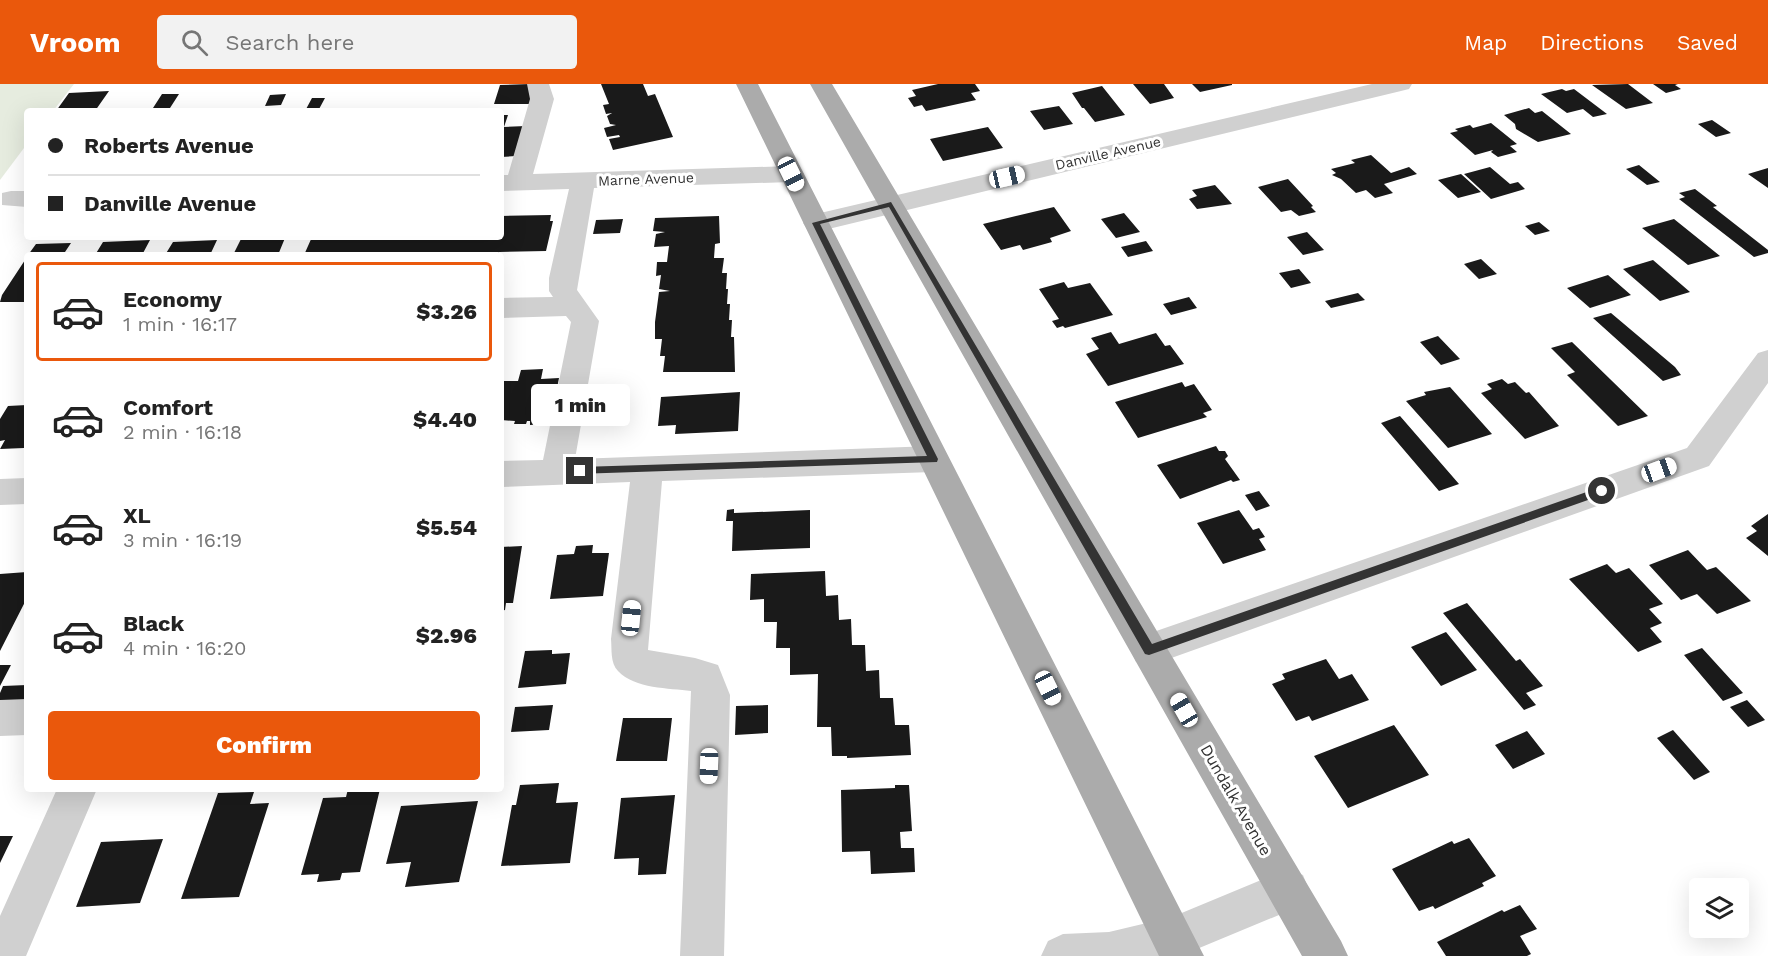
<!DOCTYPE html>
<meta charset="utf-8">
<style>
:root{--surface:#fff;--page:#f2f2f2;--text:#222;--muted:#767676;--line:#e0e0e0;--accent:#ea580c}
body{margin:0;font-family:"Work Sans",sans-serif;background:var(--page);color:var(--text);height:100vh;display:flex;flex-direction:column;font-size:22px;white-space:nowrap}
*{box-sizing:border-box;margin:0}
p{font-size:20px;color:var(--muted)}
.icon{flex:none;width:33px;height:33px;fill:none;stroke:currentColor;stroke-width:2;stroke-linecap:round;stroke-linejoin:round}
.map{position:relative;flex:1;overflow:hidden}
.sheet{position:absolute;left:24px;top:168px;width:480px;height:540px;display:flex;flex-direction:column;background:var(--surface);border-radius:6px;box-shadow:0 6px 24px #0002}
.sheet>*{flex:none}
.guide{position:absolute;left:24px;top:24px;width:480px;height:132px;border-radius:6px;box-shadow:0 6px 24px #0002;display:grid;align-content:center;height:132px;padding:0 24px;background:var(--surface)}
.controls{position:absolute;left:1689px;top:794px;display:grid;gap:12px}
.controls a{display:grid;place-items:center;width:60px;height:60px;border-radius:6px;background:var(--surface);box-shadow:0 6px 24px #0002;font-size:30px}
.end{position:absolute;width:27px;height:27px;margin:-14px;border:8px solid #333;background:#fff;box-shadow:0 0 0 3px #fff}
.from{border-radius:50%}
.bubble{position:absolute;height:42px;border-radius:6px;background:var(--surface);box-shadow:0 6px 24px #0002;font-size:20px;font-weight:800;line-height:42px;text-align:center}
.car{position:absolute;width:18px;height:36px;margin:-18px -9px;border-radius:8px;box-shadow:0 0 4px 2px #0007;background:linear-gradient(#fff 24%,#345 0 40%,#fff 0 76%,#345 0 86%,#fff 0)}
.guide b{display:flex;align-items:center;gap:21px;height:57px;font-size:22px}
.guide b+b{border-top:2px solid var(--line)}
.guide i{width:15px;height:15px;background:var(--text)}
ul{padding:10px 0 0;list-style:none}
li{display:flex;align-items:center;gap:18px;height:99px;margin:0 12px 9px;padding:0 12px;border:3px solid transparent;border-radius:6px}
li div{flex:1}
li b{display:block;font-size:22px}
li em{font-style:normal;font-weight:800}
li.active{border-color:var(--accent)}
li>.icon{width:54px;height:54px;stroke-width:1.5}
.action{display:flex;gap:12px;margin-top:auto;padding:12px 24px}
.action a{flex:1;height:69px;border-radius:6px;background:var(--accent);color:#fff;font-size:24px;font-weight:800;line-height:69px;text-align:center}
header{display:flex;align-items:center;gap:36px;box-sizing:border-box;height:84px;padding:0 30px;background:var(--accent);color:#fff}
header strong{font-size:28px}
nav{display:flex;gap:33px;margin-inline-start:auto;font-size:21px}
.search{width:420px;height:54px;background:var(--page);display:flex;align-items:center;gap:15px;box-sizing:border-box;padding:0 21px;border-radius:6px;color:var(--muted);font-size:22px}
.map>svg:first-child{display:block}
</style>
<header>
<strong>Vroom</strong>
<div class="search"><svg class="icon" aria-label="search" viewBox="0 0 24 24"><circle cx="10" cy="10" r="6"/><path d="M15 15l6 6"/></svg>Search here</div>
<nav><a>Map</a><a>Directions</a><a>Saved</a></nav>
</header>
<div class="map">
<svg width="1768" height="872" viewBox="0 0 1768 872">
<rect width="100%" height="100%" fill="#fff"/>
<path fill="#e6ecdf" d="M 0,0 L 74,0 L 53,27 L 27,27 L 27,60 L 0,96 Z"/>
<path fill="#1a1a1a" d="M 530,0 L 532,20 L 494,20 L 500,1 Z
M 601,0 L 643,0 L 648,12 L 655,10 L 673,53 L 613,66 L 609,55 L 620,53 L 619,51 L 607,53 L 604,44 L 616,41 L 610,40 L 607,32 L 612,29 L 606,30 L 603,21 L 609,20 Z
M 938,0 L 975,0 L 980,7 L 971,9 L 976,16 L 926,27 L 922,21 L 914,23 L 908,14 L 916,12 L 912,6 Z
M 1133,0 L 1164,0 L 1174,14 L 1150,20 Z
M 1192,0 L 1232,0 L 1232,1 L 1200,8 Z
M 1628,0 L 1653,19 L 1626,25 L 1592,1 Z
M 1653,0 L 1678,0 L 1675,1 L 1681,5 L 1666,9 Z
M 1102,2 L 1125,31 L 1095,38 L 1084,24 L 1082,24 L 1072,9 Z
M 1562,5 L 1566,7 L 1574,5 L 1607,30 L 1593,33 L 1583,25 L 1567,29 L 1541,10 Z
M 109,7 L 95,27 L 56,27 L 69,9 Z
M 162,10 L 179,10 L 170,24 L 153,24 Z
M 286,10 L 281,21 L 265,22 L 270,11 Z
M 312,14 L 325,14 L 318,27 L 305,27 Z
M 1059,22 L 1073,40 L 1044,46 L 1030,27 Z
M 1529,24 L 1535,29 L 1542,27 L 1571,50 L 1538,58 L 1516,45 L 1515,40 L 1504,31 Z
M 501,31 L 508,31 L 504,43 L 526,42 L 516,72 L 501,73 Z
M 1712,36 L 1731,49 L 1716,53 L 1698,40 Z
M 1491,39 L 1517,60 L 1510,62 L 1517,68 L 1498,73 L 1491,68 L 1493,66 L 1475,71 L 1450,49 L 1458,47 L 1455,45 L 1470,41 L 1473,44 Z
M 988,43 L 1003,64 L 943,77 L 930,55 Z
M 1371,71 L 1391,89 L 1409,83 L 1417,90 L 1384,100 L 1393,109 L 1375,114 L 1366,106 L 1356,109 L 1341,95 L 1332,91 L 1336,89 L 1331,85 L 1355,79 L 1351,76 Z
M 1639,81 L 1660,98 L 1647,101 L 1626,85 Z
M 1490,83 L 1510,100 L 1518,98 L 1525,105 L 1491,115 L 1464,90 Z
M 1768,84 L 1768,104 L 1748,90 Z
M 1461,90 L 1481,108 L 1458,114 L 1438,96 Z
M 1288,95 L 1313,122 L 1311,123 L 1316,128 L 1299,132 L 1291,126 L 1281,128 L 1258,103 Z
M 1215,101 L 1232,120 L 1197,125 L 1189,115 L 1197,112 L 1192,106 Z
M 1695,105 L 1717,122 L 1713,123 L 1768,166 L 1768,169 L 1754,173 L 1679,115 L 1685,113 L 1679,109 Z
M 1054,123 L 1071,147 L 1050,154 L 1052,158 L 1023,166 L 1020,161 L 1001,166 L 983,140 Z
M 1124,129 L 1140,148 L 1116,154 L 1101,135 Z
M 551,131 L 550,137 L 553,137 L 546,167 L 499,168 L 498,171 L 479,171 L 480,168 L 304,171 L 312,153 L 501,153 L 501,132 Z
M 719,132 L 720,159 L 715,160 L 714,174 L 724,174 L 722,189 L 727,189 L 726,205 L 728,205 L 727,220 L 730,220 L 729,236 L 732,236 L 731,253 L 734,253 L 735,288 L 663,288 L 665,272 L 660,272 L 662,255 L 655,255 L 655,238 L 659,208 L 670,207 L 659,205 L 661,191 L 656,192 L 657,178 L 667,178 L 669,162 L 654,163 L 656,150 L 665,148 L 653,147 L 655,134 Z
M 623,135 L 620,149 L 593,150 L 596,136 Z
M 1674,135 L 1720,172 L 1688,181 L 1642,144 Z
M 1539,138 L 1550,147 L 1535,151 L 1525,142 Z
M 1307,148 L 1324,166 L 1303,171 L 1287,153 Z
M 285,154 L 278,171 L 233,171 L 241,155 Z
M 150,156 L 142,171 L 95,171 L 103,158 Z
M 217,156 L 210,171 L 165,171 L 173,158 Z
M 1146,157 L 1153,167 L 1128,173 L 1121,163 Z
M 71,159 L 63,171 L 28,171 L 36,160 Z
M 27,173 L 27,215 L 24,218 L 0,218 L 2,211 Z
M 1481,175 L 1497,190 L 1479,195 L 1464,180 Z
M 1653,176 L 1690,208 L 1660,217 L 1623,185 Z
M 1299,185 L 1311,199 L 1291,204 L 1279,189 Z
M 1608,191 L 1631,211 L 1590,224 L 1567,204 Z
M 1064,198 L 1068,204 L 1090,199 L 1113,231 L 1065,244 L 1063,242 L 1057,244 L 1052,237 L 1059,235 L 1039,205 Z
M 1358,209 L 1365,216 L 1331,224 L 1325,217 Z
M 1189,213 L 1197,224 L 1171,231 L 1163,220 Z
M 1611,229 L 1675,283 L 1681,291 L 1663,297 L 1593,234 Z
M 1111,248 L 1119,260 L 1156,249 L 1165,262 L 1170,261 L 1184,280 L 1108,302 L 1086,270 L 1099,265 L 1091,254 Z
M 1438,252 L 1460,275 L 1441,281 L 1420,258 Z
M 1572,258 L 1648,332 L 1618,342 L 1567,291 L 1575,288 L 1551,264 Z
M 543,285 L 541,295 L 559,294 L 550,340 L 530,341 L 530,337 L 527,337 L 526,340 L 514,340 L 515,337 L 501,336 L 501,297 L 518,297 L 521,286 Z
M 1502,295 L 1508,300 L 1515,298 L 1526,309 L 1529,308 L 1559,342 L 1525,355 L 1481,309 L 1492,305 L 1487,300 Z
M 1182,298 L 1185,303 L 1194,300 L 1212,326 L 1203,329 L 1207,333 L 1138,354 L 1115,318 Z
M 1450,303 L 1492,350 L 1448,364 L 1406,317 L 1426,311 L 1424,308 Z
M 740,308 L 738,347 L 675,350 L 676,341 L 658,342 L 661,313 Z
M 27,321 L 27,359 L 24,364 L 0,365 L 5,356 L 0,357 L 0,335 L 8,322 Z
M 1400,332 L 1459,400 L 1439,407 L 1381,339 Z
M 1216,362 L 1219,367 L 1225,367 L 1228,372 L 1225,375 L 1240,396 L 1233,398 L 1231,396 L 1180,415 L 1157,381 Z
M 1259,407 L 1270,422 L 1256,427 L 1245,411 Z
M 734,425 L 734,429 L 810,426 L 810,464 L 732,467 L 733,437 L 726,437 L 727,426 Z
M 1239,426 L 1253,446 L 1259,444 L 1265,453 L 1259,455 L 1266,466 L 1223,480 L 1197,439 Z
M 1768,430 L 1768,472 L 1746,454 L 1757,447 L 1751,442 Z
M 593,461 L 592,469 L 609,469 L 603,512 L 550,515 L 557,471 L 574,470 L 576,462 Z
M 522,462 L 513,519 L 506,519 L 505,526 L 501,527 L 501,463 Z
M 1688,466 L 1707,486 L 1716,483 L 1751,517 L 1717,530 L 1697,510 L 1681,516 L 1649,481 Z
M 1607,480 L 1616,489 L 1629,484 L 1663,520 L 1649,525 L 1662,539 L 1650,544 L 1662,558 L 1638,568 L 1569,495 Z
M 825,487 L 826,512 L 838,511 L 839,536 L 851,535 L 852,561 L 865,561 L 866,587 L 879,586 L 880,614 L 893,614 L 895,641 L 909,641 L 911,671 L 847,674 L 847,672 L 832,672 L 831,643 L 817,643 L 818,590 L 790,591 L 790,564 L 776,564 L 777,538 L 764,538 L 764,515 L 750,516 L 751,490 Z
M 27,488 L 27,514 L 0,567 L 0,490 Z
M 1467,519 L 1516,577 L 1520,575 L 1543,602 L 1526,609 L 1536,621 L 1524,626 L 1443,529 Z
M 1446,548 L 1477,586 L 1441,602 L 1411,563 Z
M 1702,564 L 1743,609 L 1723,617 L 1684,571 Z
M 552,566 L 552,570 L 570,569 L 566,600 L 518,604 L 525,567 Z
M 1326,575 L 1339,595 L 1352,590 L 1369,616 L 1312,637 L 1309,632 L 1296,637 L 1272,600 L 1285,595 L 1282,590 Z
M 0,581 L 11,581 L 0,602 Z
M 27,601 L 27,620 L 0,631 L 0,609 L 3,602 Z
M 1747,616 L 1765,636 L 1748,643 L 1730,623 Z
M 553,621 L 549,646 L 511,648 L 515,623 Z
M 768,621 L 768,649 L 735,651 L 736,622 Z
M 623,634 L 672,634 L 667,677 L 616,677 Z
M 1394,641 L 1429,691 L 1348,724 L 1314,672 Z
M 1673,646 L 1710,688 L 1694,696 L 1657,654 Z
M 1527,647 L 1545,670 L 1513,685 L 1495,661 Z
M 559,699 L 556,719 L 578,718 L 570,779 L 501,782 L 512,721 L 516,721 L 520,701 Z
M 895,701 L 909,701 L 912,747 L 900,748 L 901,764 L 914,764 L 915,788 L 871,790 L 870,767 L 842,768 L 841,706 L 895,704 Z
M 348,705 L 380,705 L 360,788 L 342,789 L 340,796 L 317,798 L 319,790 L 301,791 L 323,714 L 346,713 Z
M 254,708 L 250,720 L 269,719 L 239,813 L 181,815 L 218,709 Z
M 675,711 L 666,790 L 638,791 L 639,774 L 614,775 L 621,714 Z
M 478,717 L 459,798 L 405,803 L 411,778 L 386,780 L 401,722 Z
M 0,752 L 13,752 L 0,779 Z
M 1469,754 L 1496,792 L 1482,799 L 1484,802 L 1435,825 L 1433,822 L 1419,827 L 1392,785 L 1452,757 L 1454,760 Z
M 163,755 L 140,819 L 76,823 L 101,758 Z
M 1520,821 L 1537,845 L 1520,852 L 1531,870 L 1527,872 L 1446,872 L 1437,858 L 1502,826 L 1504,828 Z"/>
<g fill="none" stroke-linecap="round" stroke-linejoin="round">
<path fill="#d0d0d0" fill-rule="evenodd" d="M 527,0 L 549,0 L 554,15 L 533,90 L 791,82 L 800,84 L 804,90 L 800,96 L 791,98 L 594,104 L 577,206 L 599,237 L 575,375 L 933,362 L 944,366 L 949,375 L 944,384 L 933,388 L 662,397 L 648,566 L 695,574 L 718,581 L 730,611 L 724,872 L 680,872 L 691,607 C 669,604 635,605 618,587 C 610,579 612,565 611,555 L 630,398 L 501,403 L 501,377 L 543,376 L 571,238 L 566,232 L 501,234 L 501,214 L 553,213 L 549,207 L 549,194 L 569,105 L 501,107 L 501,91 L 508,91 L 530,15 Z
M 1372,0 L 1412,0 L 1409,5 L 1401,7 L 816,148 L 807,145 L 803,139 L 807,133 L 816,130 Z
M 11,107 L 27,107 L 27,123 L 2,121 L 2,109 Z
M 1768,266 L 1768,299 L 1709,382 L 1149,582 L 1136,578 L 1131,566 L 1136,554 L 1687,364 L 1758,269 Z
M 27,394 L 27,420 L 0,421 L 0,395 Z
M 27,615 L 27,651 L 0,652 L 0,616 Z
M 57,705 L 97,705 L 26,872 L 0,872 L 0,832 Z
M 1288,785 L 1303,791 L 1309,806 L 1303,821 L 1180,872 L 1041,872 L 1048,857 L 1063,850 L 1109,848 L 1172,833 Z"/>
<path fill="#ababab" fill-rule="evenodd" d="M 736,0 L 758,0 L 1204,872 L 1159,872 Z
M 810,0 L 832,0 L 1341,857 L 1348,872 L 1302,872 Z"/>
</g>
<path fill="#333" d="M 891,118 L 1152,560 L 1598,404 L 1605,404 L 1607,407 L 1605,410 L 1149,571 L 1145,570 L 889,123 L 820,140 L 938,375 L 937,378 L 576,390 L 576,384 L 580,383 L 927,372 L 812,139 Z"/>
<g text-anchor="middle" dominant-baseline="central" stroke-width="6" stroke-linejoin="round" paint-order="stroke">
<g font-size="14" fill="#333" stroke="#fff">
<text transform="translate(1108 69) rotate(-13)">Danville Avenue</text>
<text transform="translate(646 95) rotate(-2)">Marne Avenue</text>
</g>
<g font-size="16" fill="#333" stroke="#fff">
<text transform="translate(1236 716) rotate(60)">Dundalk Avenue</text>
</g>
</g>
</svg>
<div class="controls">
<a><svg class="icon" aria-label="layers" viewBox="0 0 24 24"><path d="M12 4l9 5-9 5-9-5zM3 14l9 5 9-5"/></svg></a>
</div>
<i class="end from" style="left:1602px;top:407px"></i>
<i class="end" style="left:580px;top:387px"></i>
<div class="bubble" style="left:531px;top:300px;width:99px">1 min</div>
<i class="car" style="left:791px;top:90px;rotate:154deg"></i>
<i class="car" style="left:1007px;top:93px;rotate:77deg"></i>
<i class="car" style="left:1659px;top:386px;rotate:70deg"></i>
<i class="car" style="left:631px;top:534px;rotate:6deg"></i>
<i class="car" style="left:1048px;top:604px;rotate:154deg"></i>
<i class="car" style="left:1184px;top:626px;rotate:330deg"></i>
<i class="car" style="left:709px;top:682px;rotate:182deg"></i>
<div class="guide">
<b><i class="from"></i>Roberts Avenue</b>
<b><i></i>Danville Avenue</b>
</div>
<section class="sheet">
<ul>
<li class="active"><svg class="icon" aria-label="car" viewBox="0 0 24 24"><path d="M5 17H2v-5l4-1 3-4h7l3 4 3 1v5h-3M9 17h6M6 11h13"/><circle cx="7" cy="17" r="2"/><circle cx="17" cy="17" r="2"/></svg><div><b>Economy</b><p>1 min · 16:17</p></div><em>$3.26</em></li>
<li><svg class="icon" aria-label="car" viewBox="0 0 24 24"><path d="M5 17H2v-5l4-1 3-4h7l3 4 3 1v5h-3M9 17h6M6 11h13"/><circle cx="7" cy="17" r="2"/><circle cx="17" cy="17" r="2"/></svg><div><b>Comfort</b><p>2 min · 16:18</p></div><em>$4.40</em></li>
<li><svg class="icon" aria-label="car" viewBox="0 0 24 24"><path d="M5 17H2v-5l4-1 3-4h7l3 4 3 1v5h-3M9 17h6M6 11h13"/><circle cx="7" cy="17" r="2"/><circle cx="17" cy="17" r="2"/></svg><div><b>XL</b><p>3 min · 16:19</p></div><em>$5.54</em></li>
<li><svg class="icon" aria-label="car" viewBox="0 0 24 24"><path d="M5 17H2v-5l4-1 3-4h7l3 4 3 1v5h-3M9 17h6M6 11h13"/><circle cx="7" cy="17" r="2"/><circle cx="17" cy="17" r="2"/></svg><div><b>Black</b><p>4 min · 16:20</p></div><em>$2.96</em></li>
</ul>
<div class="action"><a>Confirm</a></div>
</section>
</div>
